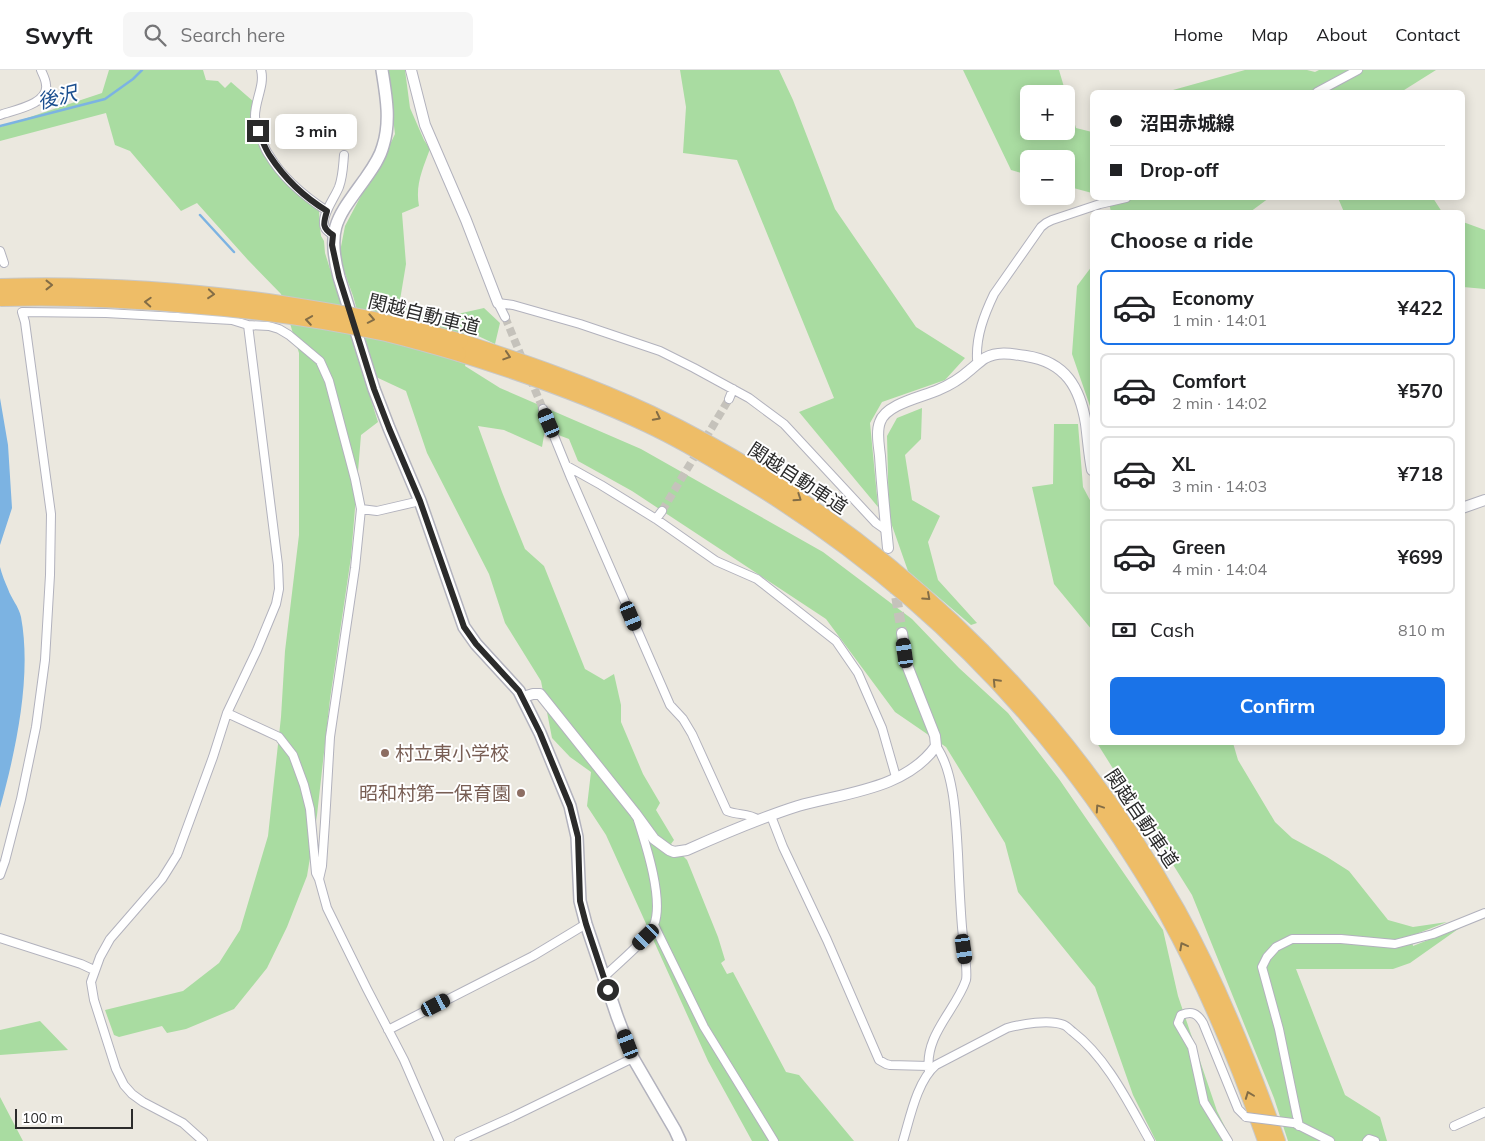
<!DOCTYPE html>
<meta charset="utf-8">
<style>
:root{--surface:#fff;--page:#f6f6f6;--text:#202124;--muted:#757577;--line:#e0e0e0;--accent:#1a73e8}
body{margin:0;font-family:Mulish,"Noto Sans JP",sans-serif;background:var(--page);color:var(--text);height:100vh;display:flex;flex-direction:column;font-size:19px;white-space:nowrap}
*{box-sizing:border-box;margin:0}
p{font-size:16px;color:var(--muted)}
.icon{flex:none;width:28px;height:28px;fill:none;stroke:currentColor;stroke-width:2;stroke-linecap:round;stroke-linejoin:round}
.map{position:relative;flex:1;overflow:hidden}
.side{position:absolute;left:1090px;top:140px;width:375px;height:535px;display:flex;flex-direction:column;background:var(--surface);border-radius:8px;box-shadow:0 2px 12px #0003}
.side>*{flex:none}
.guide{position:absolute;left:1090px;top:20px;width:375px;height:110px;border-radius:8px;box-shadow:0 2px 12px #0003;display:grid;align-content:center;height:110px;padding:0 20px;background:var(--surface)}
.fabs{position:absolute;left:1020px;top:15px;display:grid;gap:10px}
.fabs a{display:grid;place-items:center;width:55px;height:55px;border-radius:8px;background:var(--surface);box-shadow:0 2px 12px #0003;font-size:25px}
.scale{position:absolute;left:15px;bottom:12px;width:118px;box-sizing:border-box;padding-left:5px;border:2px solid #2b2b2b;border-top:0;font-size:14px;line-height:18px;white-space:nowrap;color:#2b2b2b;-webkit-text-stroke:4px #fff;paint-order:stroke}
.end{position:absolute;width:22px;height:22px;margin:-11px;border:6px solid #2b2b2b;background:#fff;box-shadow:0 0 0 2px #fff}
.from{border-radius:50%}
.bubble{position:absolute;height:35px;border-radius:8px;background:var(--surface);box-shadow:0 2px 12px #0003;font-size:16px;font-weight:700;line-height:35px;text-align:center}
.car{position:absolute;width:15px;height:30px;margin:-15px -8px;border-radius:6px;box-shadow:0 0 4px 1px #0007;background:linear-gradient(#222 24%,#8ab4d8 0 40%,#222 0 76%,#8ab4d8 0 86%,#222 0)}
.guide b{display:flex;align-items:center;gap:18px;height:48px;font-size:19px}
.guide b+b{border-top:1px solid var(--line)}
.guide i{width:12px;height:12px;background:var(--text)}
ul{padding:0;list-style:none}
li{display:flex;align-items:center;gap:15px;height:75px;margin:0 10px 8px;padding:0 10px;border:2px solid var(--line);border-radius:8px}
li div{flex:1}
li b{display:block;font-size:19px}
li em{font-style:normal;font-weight:700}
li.selected{border-color:var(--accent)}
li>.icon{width:45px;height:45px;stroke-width:1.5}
h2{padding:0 20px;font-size:22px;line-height:60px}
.pay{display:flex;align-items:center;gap:12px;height:55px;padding:0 20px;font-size:19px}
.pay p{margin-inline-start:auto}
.action{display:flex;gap:10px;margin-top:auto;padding:10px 20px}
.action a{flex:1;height:58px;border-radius:8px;background:var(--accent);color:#fff;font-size:20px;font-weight:700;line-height:58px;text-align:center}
header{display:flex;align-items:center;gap:30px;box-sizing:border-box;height:70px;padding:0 25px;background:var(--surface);border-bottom:1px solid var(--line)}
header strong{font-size:24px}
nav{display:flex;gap:28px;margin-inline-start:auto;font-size:18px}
.search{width:350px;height:45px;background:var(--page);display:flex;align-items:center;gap:12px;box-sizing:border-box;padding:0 18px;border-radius:8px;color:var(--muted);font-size:19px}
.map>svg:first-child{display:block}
</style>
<header>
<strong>Swyft</strong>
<div class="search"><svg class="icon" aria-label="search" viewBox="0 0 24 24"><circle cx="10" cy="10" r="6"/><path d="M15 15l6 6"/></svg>Search here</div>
<nav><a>Home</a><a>Map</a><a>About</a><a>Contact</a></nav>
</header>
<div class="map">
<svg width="1485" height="1071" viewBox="0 0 1485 1071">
<rect width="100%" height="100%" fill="#ebe8df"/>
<path fill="#a9dca1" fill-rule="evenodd" d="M 109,0 L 203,0 L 206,10 L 218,11 L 225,18 L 231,12 L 254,32 C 253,36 251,40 251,44 C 249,76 293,124 319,140 L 320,158 L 321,166 L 324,171 L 325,183 L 378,352 L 361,365 L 351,487 L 330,629 L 317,745 L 307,806 L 287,857 L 267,898 L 234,939 L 186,959 L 167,963 L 162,956 L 119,967 L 114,965 L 105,940 L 183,921 L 219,893 L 240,860 L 268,766 L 281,647 L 285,581 L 299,465 L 299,283 L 281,224 L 248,190 L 197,133 L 181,141 L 130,81 L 115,75 L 106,43 L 0,71 L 0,57 L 102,23 Z
M 387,0 L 405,0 L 410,38 L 424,70 L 430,79 C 423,98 415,115 419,136 L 402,143 L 406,194 L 400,230 L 431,250 L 484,238 L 500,253 L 495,274 L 474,264 L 465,296 L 500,318 L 641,379 L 823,482 L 912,549 L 959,598 L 1008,643 L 1059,709 L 1163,860 L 1178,926 L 1217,1041 L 1232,1071 L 1156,1071 L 1133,1025 L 1095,917 L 1018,822 L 1005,773 L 946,677 L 895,642 L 826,549 L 632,421 L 578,391 L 569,369 L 545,360 L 542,377 L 504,360 L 478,356 L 502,422 L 525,479 L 544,496 L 585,599 L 604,610 L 614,604 L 621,635 L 621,652 L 643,704 L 660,733 L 656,740 L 674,770 L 671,774 L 687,790 L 718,867 L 725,890 L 721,893 L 727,904 L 733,902 L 786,1002 L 799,1005 L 854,1071 L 752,1071 L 708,991 L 606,765 L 587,736 L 591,702 L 570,687 L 552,668 L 541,611 L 505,553 L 489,504 L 427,383 L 406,321 L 376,307 L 353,226 L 339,187 L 345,156 L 364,120 L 377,102 L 395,64 Z
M 680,0 L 779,0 L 793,30 L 835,139 L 916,257 L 965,288 L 945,310 L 882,332 L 870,353 L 878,437 L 799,342 L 834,328 L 737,90 L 683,83 L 686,37 Z
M 963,0 L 1059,0 L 1076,58 L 1092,62 L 1092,123 L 1066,116 L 1066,89 L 1029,89 L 1029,105 L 1011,100 ZM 1029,24 L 1066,24 L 1066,61 L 1029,61 Z
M 1245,0 L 1307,0 L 1315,2 L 1319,0 L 1436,0 L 1401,22 L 1172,22 L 1173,20 Z
M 1108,128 L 1269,128 L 1250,142 L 1111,142 Z
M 1338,128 L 1433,128 L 1442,142 L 1344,142 Z
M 1463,152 L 1485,160 L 1485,219 L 1463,217 Z
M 1092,196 L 1092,342 L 1072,284 L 1077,216 Z
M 922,338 L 921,369 L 905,385 L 912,430 L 940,446 L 928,472 L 938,510 L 977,553 L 971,555 L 908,501 L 889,447 L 887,366 L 897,348 Z
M 1054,354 L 1078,354 L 1083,417 L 1092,434 L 1092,560 L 1054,514 L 1032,417 L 1053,414 Z
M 1097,673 L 1233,673 L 1238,690 L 1275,752 L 1292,768 L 1327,787 L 1349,801 L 1388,850 L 1413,857 L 1447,852 L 1411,866 L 1413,876 L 1461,857 L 1410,893 L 1393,899 L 1296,899 L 1345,1025 L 1380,1047 L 1387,1071 L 1288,1071 L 1274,1028 L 1192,825 Z
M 40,951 L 68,980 L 0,985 L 0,960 Z
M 0,1027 L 23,1071 L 0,1071 Z"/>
<path fill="#7cb3e2" d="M 0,328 L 8,375 L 12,438 L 0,475 Z
M 0,497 C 2,505 5,512 8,519 C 11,528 19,537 21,547 C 32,606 16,680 0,738 Z"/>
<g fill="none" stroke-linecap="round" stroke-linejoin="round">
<path stroke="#7cb3e2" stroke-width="2.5" d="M 0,56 L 105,29 L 133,9 L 142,0
M 200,145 L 234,182"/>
<path stroke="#c5c2bb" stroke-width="8" stroke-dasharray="8 4" stroke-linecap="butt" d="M 505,247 L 524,293
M 530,308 L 543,339
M 662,441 L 729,329"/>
<path stroke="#c5c2bb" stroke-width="10" stroke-dasharray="10 5" stroke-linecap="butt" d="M 894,513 L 902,563"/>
<g stroke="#b2b2bd" stroke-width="10">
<path id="minor" d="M 261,0 C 265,15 255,30 255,46 C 255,54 258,60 261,68 C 263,73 265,80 269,85 C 283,109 304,126 327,141
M 1317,22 L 1358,0
M 0,45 C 14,40 49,34 46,15 C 46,10 43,5 41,0
M 333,165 C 329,162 324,160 324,153 C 323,143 335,127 339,117 C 343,106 343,96 344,85
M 0,181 L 4,193
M 498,233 L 513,235 L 580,254 L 660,281 L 694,298 L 749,328 L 784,354 L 876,453 L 886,460
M 498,233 L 505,247
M 980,292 L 977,289 C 976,266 984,245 994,224 L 1041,157 L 1046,153 L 1052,150 L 1100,134 L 1126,128
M 729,329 L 733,319
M 543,339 L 571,408 L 670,635 L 683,649 L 692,664 L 727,741 C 739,746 747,742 759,750
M 567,396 L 601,415 L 656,449 L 716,491 L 757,509 L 836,571 L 858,603 L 882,658 L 896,707
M 361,439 L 377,441 L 420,431
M 656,449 L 662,441
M 227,643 L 279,667 L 293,685 L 304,715 L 310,739 L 316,803 L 319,809
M 771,746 L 783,777 L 827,870 L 879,990 L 886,994 L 890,995 L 929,996
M 0,805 L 5,791 L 21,729 L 36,657 L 45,590 L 50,505 L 51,444 L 25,252 L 22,242 L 106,243 L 232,250 L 248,255 L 269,256 L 279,259 L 289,265 L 320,291 L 329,311 L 355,409 L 361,439 L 355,498 L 330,667 L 325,752 L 322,796 L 319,809 L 327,838 L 367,919 L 404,990 L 439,1071
M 654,855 L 704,957 L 774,1071
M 0,868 L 81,894 L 94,900
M 604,907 C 616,895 648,869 654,855 C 664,830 646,775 638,750
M 388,960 L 533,886 L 586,854
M 929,1001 C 924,965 956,940 966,910 C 968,901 963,869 962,857 C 960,832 959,808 958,784 C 956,753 955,702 936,676
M 1296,1054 L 1330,1071
M 1299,1056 L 1279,959 L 1262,897 L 1267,887 L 1276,877 L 1292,869 L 1341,869 L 1395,874 L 1433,864 L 1485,843
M 1454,1056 L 1485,1042
M 203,1071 L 183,1053 L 143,1032 L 132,1024 L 124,1015 L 116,999 L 94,930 L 91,912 L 100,887 L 110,869 L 162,809 L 177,785 L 213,687 L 227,643 L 257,580 L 276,534 L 279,519 L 278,495 L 248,255
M 459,1071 L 512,1047 L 633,988
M 903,1071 C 910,1048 917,1011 936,995 L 1007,958 C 1022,954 1049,949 1064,955 C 1067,956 1070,960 1073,962 C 1107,988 1129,1034 1150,1071
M 1228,1071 L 1204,1032 L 1192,977 L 1178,953 L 1181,945 C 1192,941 1197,943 1203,953 L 1238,1039 L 1246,1047
M 1367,1071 L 1369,1069 L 1375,1071"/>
</g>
<g stroke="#b2b2bd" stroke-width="12">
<path id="tertiary" d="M 411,0 L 425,55 L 466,150 L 498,233
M 1462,438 L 1485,430
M 888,478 C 885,447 882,417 880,386 C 879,376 876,362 880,352 C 886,334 922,327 938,320 C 950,315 961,308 970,300 C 975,296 980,291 985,288 C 999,281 1012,284 1026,286 C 1066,292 1080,318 1086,354 C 1088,369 1089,385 1092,400
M 523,627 L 533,624 L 540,624 L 635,743 L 654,769 L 669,780 L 674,782 L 687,780 C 723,764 760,748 798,736 C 844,723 906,719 936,676 L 935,666 L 907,595 L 902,563"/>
</g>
<g stroke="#b2b2bd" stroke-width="14">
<path id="secondary" d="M 382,0 C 386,25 391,51 383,76 C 380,88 372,99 365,109 C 337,148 326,158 339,207 L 374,319 L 389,358 L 420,431 L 464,557 L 476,574 L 519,621 L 540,663 L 570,736 L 577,767 L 580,831 L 586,854 L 617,946 L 633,988 L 675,1060 L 680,1071"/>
</g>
<g stroke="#c8c8c8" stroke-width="16">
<path id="motorway" d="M 461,271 C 525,292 589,314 651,343 C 873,450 1058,626 1178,840 C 1219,914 1250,992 1278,1071
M 459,284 C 523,304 586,326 647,355 C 677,369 706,386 734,403 C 891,496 1020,617 1120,769 C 1136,794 1152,818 1166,844 C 1206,917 1238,993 1265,1071"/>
</g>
<use href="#minor" stroke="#fff" stroke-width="8"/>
<use href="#tertiary" stroke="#fff" stroke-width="10"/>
<use href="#secondary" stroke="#fff" stroke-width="11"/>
<use href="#motorway" stroke="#eebd67" stroke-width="14"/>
<g stroke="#b2b2bd" stroke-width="10" stroke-linecap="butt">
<path id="minor-bridge" d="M 1246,1047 L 1293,1053"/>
</g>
<g stroke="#c8c8c8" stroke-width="16" stroke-linecap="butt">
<path id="motorway-bridge" d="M 0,216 C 90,213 179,219 268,231 C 308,237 348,243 387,252 C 412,257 436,264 461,271
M 0,229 C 63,227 127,230 190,236 C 256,241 321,250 386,264 C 410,270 435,277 459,284"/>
</g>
<use href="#minor-bridge" stroke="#fff" stroke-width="8"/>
<use href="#motorway-bridge" stroke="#eebd67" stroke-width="14"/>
</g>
<defs><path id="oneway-chevron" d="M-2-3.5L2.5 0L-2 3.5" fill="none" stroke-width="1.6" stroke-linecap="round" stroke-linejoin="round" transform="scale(1.25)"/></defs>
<g stroke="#836d46">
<use href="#oneway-chevron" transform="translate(49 215)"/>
<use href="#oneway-chevron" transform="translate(211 224) rotate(5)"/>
<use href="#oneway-chevron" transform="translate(148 232) rotate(-177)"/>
<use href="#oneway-chevron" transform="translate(371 249) rotate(11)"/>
<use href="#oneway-chevron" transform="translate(309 250) rotate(-171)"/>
<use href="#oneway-chevron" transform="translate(507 286) rotate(18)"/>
<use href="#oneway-chevron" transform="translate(657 347) rotate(27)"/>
<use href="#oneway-chevron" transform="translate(798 428) rotate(34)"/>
<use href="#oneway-chevron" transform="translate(927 527) rotate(42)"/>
<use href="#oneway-chevron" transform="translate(996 612) rotate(-134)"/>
<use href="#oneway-chevron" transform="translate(1099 738) rotate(-124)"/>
<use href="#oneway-chevron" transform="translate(1183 876) rotate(-118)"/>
<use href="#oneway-chevron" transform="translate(1249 1025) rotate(-111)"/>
</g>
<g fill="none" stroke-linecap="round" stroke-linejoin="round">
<path stroke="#2b2b2b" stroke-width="6" d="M 258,61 C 262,69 265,79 270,86 C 285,109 304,127 327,141 C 323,154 322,158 333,165 L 332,175 L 339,207 L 374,319 L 389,358 L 420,431 L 464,557 L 476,574 L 519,621 L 540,663 L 570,736 L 578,767 L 580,831 L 586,854 L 608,920"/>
</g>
<g fill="#8d6e63" stroke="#fff" stroke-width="2">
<circle cx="385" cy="683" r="5"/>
<circle cx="521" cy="723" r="5"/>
</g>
<g text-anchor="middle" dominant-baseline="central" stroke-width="4" stroke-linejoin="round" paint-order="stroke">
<g font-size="19" fill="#2b2b2b" stroke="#fff">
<text transform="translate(424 244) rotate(14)">関越自動車道</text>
<text transform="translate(798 408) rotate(33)">関越自動車道</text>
<text transform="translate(1142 748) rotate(56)">関越自動車道</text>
</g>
<g font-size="19" fill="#785e54" stroke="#fff" text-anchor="start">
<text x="395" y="683">村立東小学校</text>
<text x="511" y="723" text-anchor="end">昭和村第一保育園</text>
</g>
<g font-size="20" font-style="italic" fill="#1b4f8f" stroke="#fff">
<text transform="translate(57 27) rotate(-14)">後沢</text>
</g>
</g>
</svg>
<div class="fabs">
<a>+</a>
<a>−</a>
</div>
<div class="scale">100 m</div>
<i class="end from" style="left:608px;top:920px"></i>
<i class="end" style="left:258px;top:61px"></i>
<div class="bubble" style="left:275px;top:44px;width:82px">3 min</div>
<i class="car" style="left:549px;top:353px;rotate:337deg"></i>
<i class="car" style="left:631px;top:546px;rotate:157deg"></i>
<i class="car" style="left:905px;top:583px;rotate:352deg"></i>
<i class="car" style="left:646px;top:867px;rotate:226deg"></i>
<i class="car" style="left:964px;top:879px;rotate:172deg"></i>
<i class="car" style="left:436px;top:935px;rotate:63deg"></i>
<i class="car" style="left:628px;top:974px;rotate:339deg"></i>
<div class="guide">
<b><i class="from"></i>沼田赤城線</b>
<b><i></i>Drop-off</b>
</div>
<section class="side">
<h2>Choose a ride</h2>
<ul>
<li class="selected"><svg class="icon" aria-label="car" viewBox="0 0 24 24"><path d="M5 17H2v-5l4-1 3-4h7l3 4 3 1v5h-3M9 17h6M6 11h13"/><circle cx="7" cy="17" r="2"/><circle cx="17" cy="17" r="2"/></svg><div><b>Economy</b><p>1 min · 14:01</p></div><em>¥422</em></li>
<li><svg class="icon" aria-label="car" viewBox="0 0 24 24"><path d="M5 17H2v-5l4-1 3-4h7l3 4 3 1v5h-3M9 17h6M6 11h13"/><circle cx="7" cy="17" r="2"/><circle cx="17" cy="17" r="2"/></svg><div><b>Comfort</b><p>2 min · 14:02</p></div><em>¥570</em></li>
<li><svg class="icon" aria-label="car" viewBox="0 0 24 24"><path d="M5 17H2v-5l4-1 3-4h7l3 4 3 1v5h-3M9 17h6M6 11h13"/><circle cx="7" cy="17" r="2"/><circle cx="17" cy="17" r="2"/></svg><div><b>XL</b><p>3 min · 14:03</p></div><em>¥718</em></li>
<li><svg class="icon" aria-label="car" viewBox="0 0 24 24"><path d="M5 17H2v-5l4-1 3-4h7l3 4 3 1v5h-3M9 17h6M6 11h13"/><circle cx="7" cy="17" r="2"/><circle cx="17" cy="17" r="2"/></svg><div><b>Green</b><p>4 min · 14:04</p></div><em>¥699</em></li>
</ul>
<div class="pay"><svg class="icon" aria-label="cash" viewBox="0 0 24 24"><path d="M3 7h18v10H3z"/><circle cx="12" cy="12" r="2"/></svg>Cash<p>810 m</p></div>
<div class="action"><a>Confirm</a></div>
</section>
</div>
